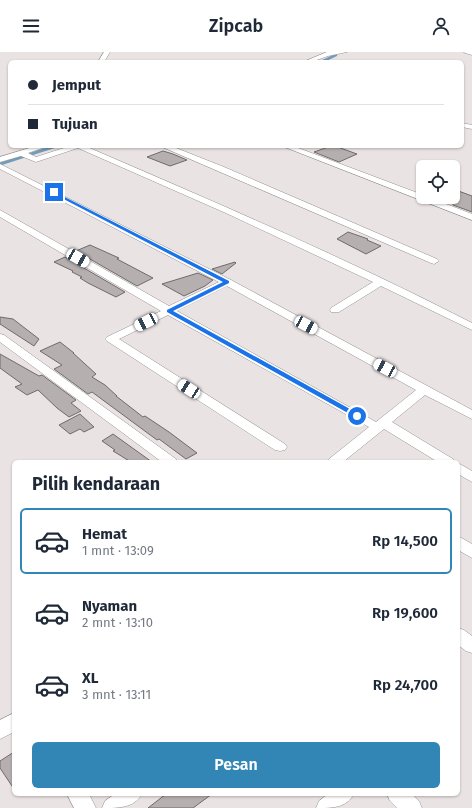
<!DOCTYPE html>
<html lang="id">
<meta charset="utf-8">
<style>
:root{--surface:#fff;--page:#f2f2f3;--text:#1f2937;--muted:#747a83;--line:#e0e1e3;--accent:#3186b5}
body{margin:0;font-family:"Fira Sans",sans-serif;background:var(--page);color:var(--text);height:100vh;display:flex;flex-direction:column;font-size:15px;white-space:nowrap}
*{box-sizing:border-box;margin:0}
p{font-size:13px;color:var(--muted)}
.icon{flex:none;width:22px;height:22px;fill:none;stroke:currentColor;stroke-width:2;stroke-linecap:round;stroke-linejoin:round}
.map{position:relative;flex:1;overflow:hidden}
.panel{position:absolute;left:12px;top:408px;width:448px;height:336px;display:flex;flex-direction:column;background:var(--surface);border-radius:6px;box-shadow:0 1px 3px #0004}
.panel>*{flex:none}
.banner{position:absolute;left:8px;top:8px;width:456px;height:88px;border-radius:6px;box-shadow:0 1px 3px #0004;display:grid;align-content:center;height:88px;padding:0 20px;background:var(--surface)}
.buttons{position:absolute;left:416px;top:108px;display:grid;gap:8px}
.buttons a{display:grid;place-items:center;width:44px;height:44px;border-radius:6px;background:var(--surface);box-shadow:0 1px 3px #0004;font-size:20px}
.end{position:absolute;width:18px;height:18px;margin:-9px;border:5px solid #1a73e8;background:#fff;box-shadow:0 0 0 2px #fff}
.from{border-radius:50%}
.car{position:absolute;width:12px;height:24px;margin:-12px -6px;border-radius:5px;box-shadow:0 0 3px 1px #0007;background:linear-gradient(#fff 24%,#345 0 40%,#fff 0 76%,#345 0 86%,#fff 0)}
.banner b{display:flex;align-items:center;gap:14px;height:38px;font-size:15px}
.banner b+b{border-top:1px solid var(--line)}
.banner i{width:10px;height:10px;background:var(--text)}
ul{padding:0;list-style:none}
li{display:flex;align-items:center;gap:12px;height:66px;margin:0 8px 6px;padding:0 12px;border:2px solid transparent;border-radius:6px}
li div{flex:1}
li b{display:block;font-size:15px}
li em{font-style:normal;font-weight:600}
li.current{border-color:var(--accent)}
li>.icon{width:36px;height:36px;stroke-width:1.5}
h2{padding:0 20px;font-size:18px;line-height:48px}
.action{display:flex;gap:8px;margin-top:auto;padding:8px 20px}
.action a{flex:1;height:46px;border-radius:6px;background:var(--accent);color:#fff;font-size:16px;font-weight:600;line-height:46px;text-align:center}
header{display:flex;justify-content:space-between;align-items:center;height:52px;padding:0 20px;background:var(--surface);font-size:18px;font-weight:600}
.map>svg:first-child{display:block}
</style>
<header><svg class="icon" aria-label="menu" viewBox="0 0 24 24"><path d="M4 6h16M4 12h16M4 18h16"/></svg>Zipcab<svg class="icon" aria-label="person" viewBox="0 0 24 24"><circle cx="12" cy="8" r="4"/><path d="M4 21q1-7 8-7t8 7"/></svg></header>
<div class="map">
<svg width="472" height="756" viewBox="0 0 472 756">
<rect width="100%" height="100%" fill="#eae3e4"/>
<g fill="none" stroke-linecap="round" stroke-linejoin="round">
<path stroke="#729dba" stroke-width="2.5" d="M 321,10 L 336,3 L 335,0"/>
<path stroke="#729dba" stroke-width="3" d="M 0,112 L 56,94"/>
</g>
<path fill="#b5afb0" stroke="#706b6b" d="M 331,94 L 335,94 L 357,102 L 339,110 L 314,100 Z
M 163,99 L 173,102 L 187,108 L 170,114 L 147,105 Z
M 453,137 L 472,144 L 472,160 L 453,153 Z
M 348,180 L 368,187 L 367,188 L 381,194 L 366,202 L 337,187 Z
M 90,193 L 119,206 L 117,207 L 153,226 L 137,234 L 76,199 Z
M 65,205 L 125,240 L 116,245 L 88,231 L 80,226 L 82,225 L 72,220 L 73,219 L 54,210 Z
M 235,210 L 236,211 L 222,222 L 212,217 Z
M 198,221 L 213,228 L 205,234 L 184,244 L 162,232 Z
M 0,265 L 13,267 L 39,287 L 34,294 L 0,272 Z
M 60,290 L 74,301 L 73,301 L 96,322 L 92,325 L 105,333 L 117,344 L 116,344 L 143,365 L 145,364 L 169,380 L 197,401 L 186,407 L 159,387 L 157,388 L 92,340 L 88,342 L 54,317 L 62,313 L 40,299 Z
M 0,302 L 39,324 L 42,323 L 76,348 L 71,351 L 81,359 L 69,365 L 57,356 L 38,338 L 27,343 L 15,335 L 22,332 L 0,316 Z
M 80,362 L 94,375 L 84,380 L 80,377 L 70,382 L 59,373 Z
M 113,382 L 152,410 L 131,410 L 113,399 L 115,398 L 102,389 Z
M 14,700 L 14,737 L 0,716 L 0,709 Z
M 166,742 L 212,742 L 193,756 L 148,756 Z"/>
<g fill="none" stroke-linecap="round" stroke-linejoin="round">
<g stroke="#989292" stroke-width="1">
<path id="minor" d="M 104,0 L 110,0 L 104,10 L 98,10 Z
M 327,0 L 347,0 L 328,4 L 311,10 L 303,10 Z
M 464,0 L 472,0 L 472,3 L 465,1 Z
M 462,71 L 472,73 L 472,77 L 462,75 Z
M 36,94 L 48,94 L 28,101 L 36,105 L 70,94 L 85,94 C 215,150 346,206 472,271 L 472,278 L 381,234 L 339,260 L 331,260 L 330,258 L 331,256 L 373,230 L 228,162 L 78,96 L 36,110 L 21,104 L 0,110 L 0,105 Z
M 160,94 L 171,94 L 224,115 L 437,207 L 439,209 L 434,212 L 431,211 Z
M 282,94 L 293,94 L 423,143 L 423,145 L 428,145 L 472,162 L 472,168 Z
M 0,112 L 231,228 L 472,358 L 472,367 L 425,343 L 392,370 L 453,407 L 455,410 L 438,410 L 384,377 L 343,410 L 327,410 L 329,407 L 369,375 L 168,263 L 119,287 L 285,392 L 287,395 L 285,398 L 280,399 L 275,398 L 107,289 L 105,287 L 107,285 L 161,259 L 0,165 L 0,158 L 169,254 L 219,230 L 0,117 ZM 227,234 L 416,338 L 376,370 L 177,259 Z
M 0,282 L 4,283 L 176,407 L 178,410 L 162,410 L 0,290 Z
M 458,411 L 472,419 L 472,430 L 458,422 Z
M 458,484 L 472,492 L 472,506 L 458,498 Z
M 458,576 L 464,578 L 472,584 L 472,601 L 466,599 L 458,593 Z
M 14,661 L 14,680 L 0,687 L 0,668 Z
M 67,742 L 89,742 L 96,756 L 74,756 Z
M 115,742 L 142,742 C 134,756 119,756 102,756 L 105,749 Z
M 328,742 L 354,742 C 346,756 333,756 316,756 L 319,749 Z
M 387,742 L 412,742 L 419,749 L 422,756 L 397,756 L 390,749 Z"/>
</g>
<use href="#minor" fill="#fff" fill-rule="evenodd"/>
</g>
<path fill="#1a73e8" d="M 52,140 L 55,140 L 229,229 L 229,231 L 173,259 L 359,362 L 359,365 L 355,365 L 167,260 L 167,258 L 223,230 L 52,141 Z"/>
</svg>
<div class="buttons">
<a><svg class="icon" aria-label="locate" viewBox="0 0 24 24"><circle cx="12" cy="12" r="6"/><path d="M12 2v4M12 18v4M2 12h4M18 12h4"/></svg></a>
</div>
<i class="end from" style="left:357px;top:364px"></i>
<i class="end" style="left:54px;top:140px"></i>
<i class="car" style="left:78px;top:206px;rotate:120deg"></i>
<i class="car" style="left:146px;top:270px;rotate:244deg"></i>
<i class="car" style="left:306px;top:273px;rotate:118deg"></i>
<i class="car" style="left:385px;top:316px;rotate:298deg"></i>
<i class="car" style="left:189px;top:337px;rotate:303deg"></i>
<div class="banner">
<b><i class="from"></i>Jemput</b>
<b><i></i>Tujuan</b>
</div>
<section class="panel">
<h2>Pilih kendaraan</h2>
<ul>
<li class="current"><svg class="icon" aria-label="car" viewBox="0 0 24 24"><path d="M5 17H2v-5l4-1 3-4h7l3 4 3 1v5h-3M9 17h6M6 11h13"/><circle cx="7" cy="17" r="2"/><circle cx="17" cy="17" r="2"/></svg><div><b>Hemat</b><p>1 mnt · 13:09</p></div><em>Rp 14,500</em></li>
<li><svg class="icon" aria-label="car" viewBox="0 0 24 24"><path d="M5 17H2v-5l4-1 3-4h7l3 4 3 1v5h-3M9 17h6M6 11h13"/><circle cx="7" cy="17" r="2"/><circle cx="17" cy="17" r="2"/></svg><div><b>Nyaman</b><p>2 mnt · 13:10</p></div><em>Rp 19,600</em></li>
<li><svg class="icon" aria-label="car" viewBox="0 0 24 24"><path d="M5 17H2v-5l4-1 3-4h7l3 4 3 1v5h-3M9 17h6M6 11h13"/><circle cx="7" cy="17" r="2"/><circle cx="17" cy="17" r="2"/></svg><div><b>XL</b><p>3 mnt · 13:11</p></div><em>Rp 24,700</em></li>
</ul>
<div class="action"><a>Pesan</a></div>
</section>
</div>
